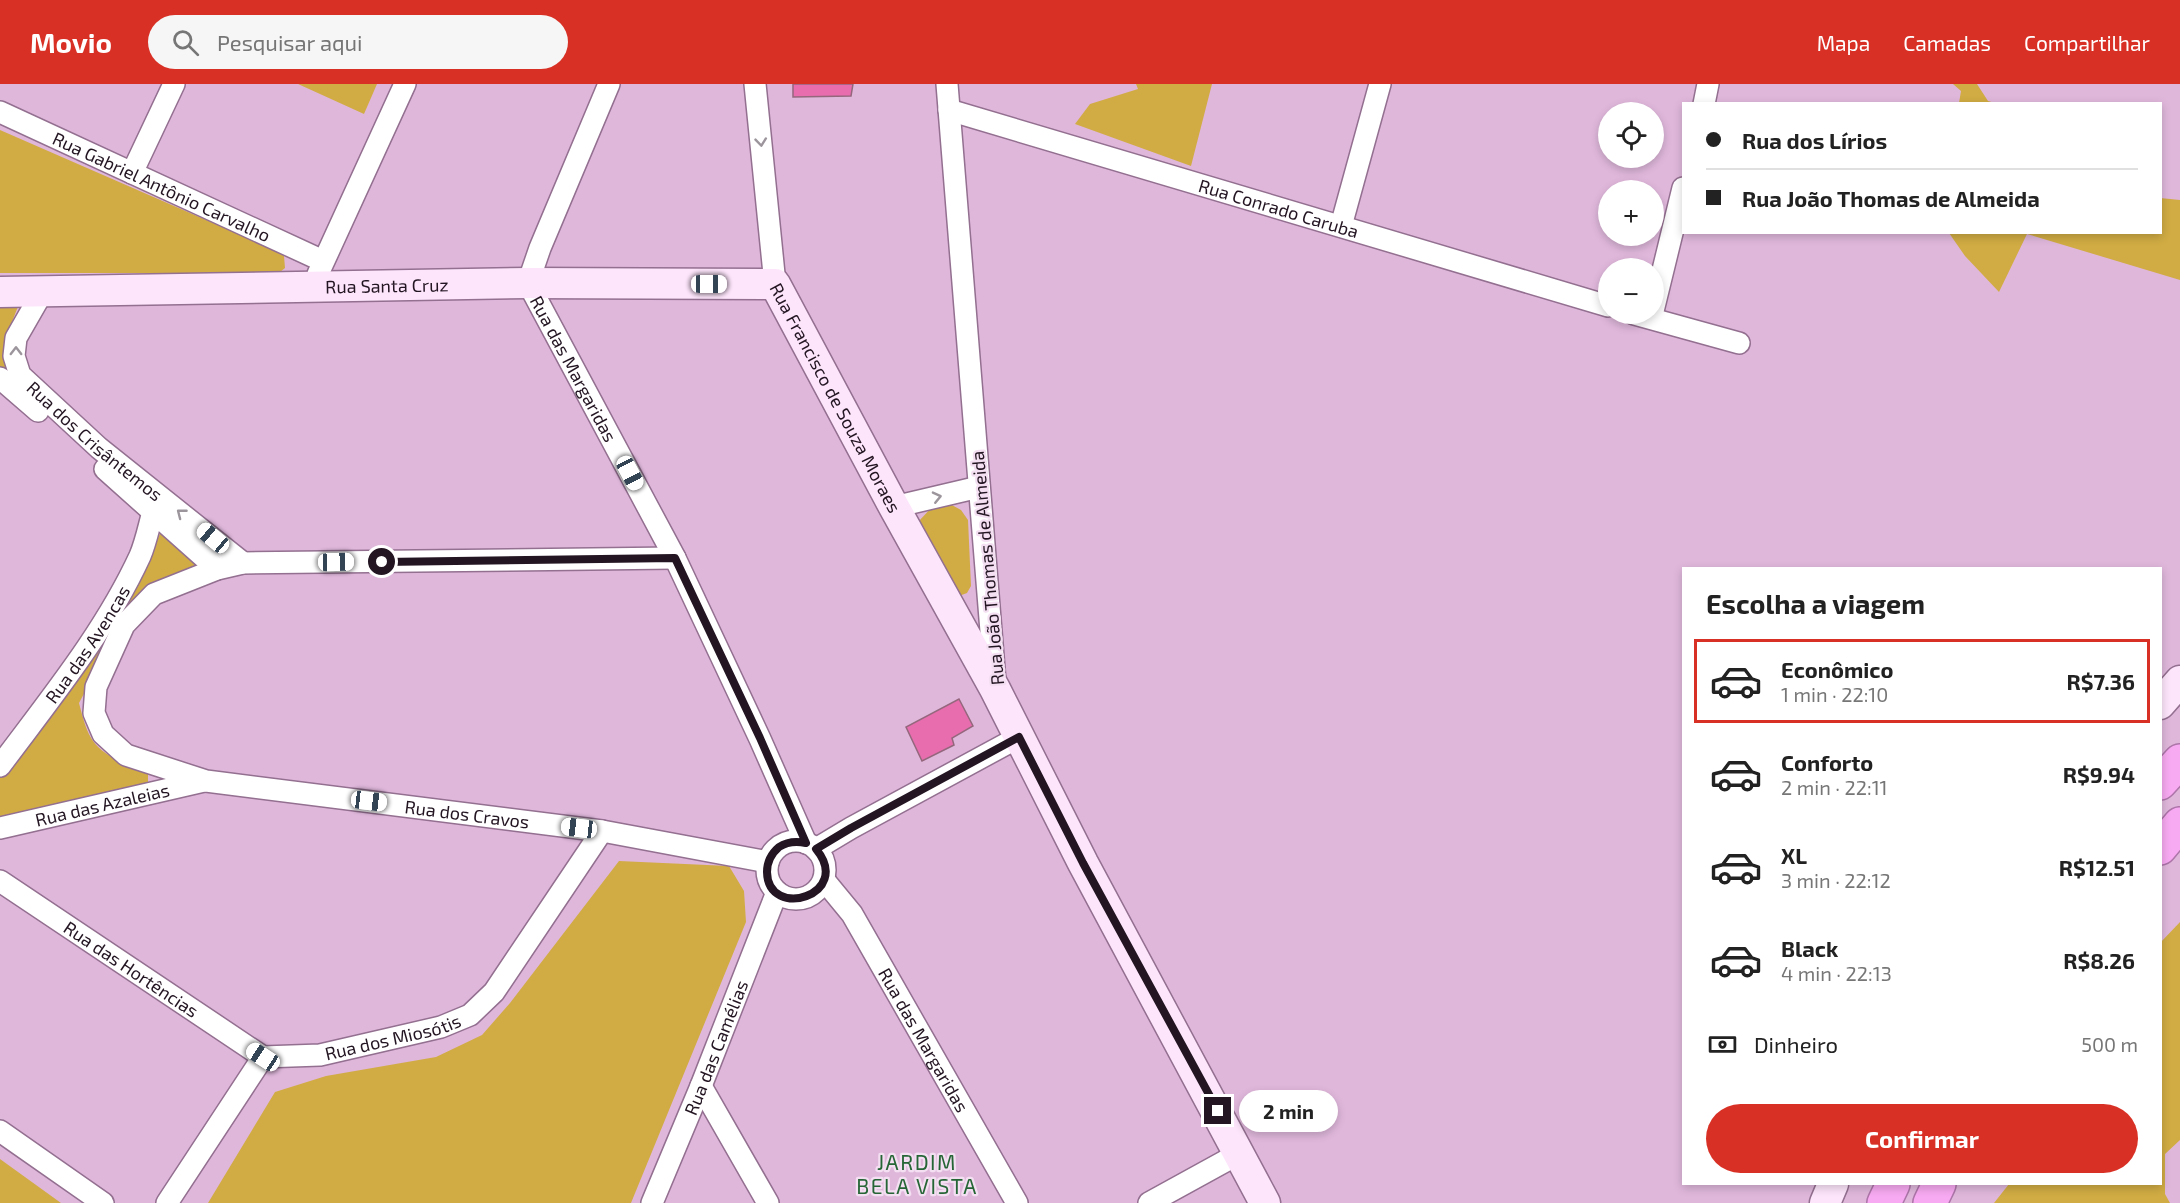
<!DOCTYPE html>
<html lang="pt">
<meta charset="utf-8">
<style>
:root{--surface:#fff;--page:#f6f6f6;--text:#222;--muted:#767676;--line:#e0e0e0;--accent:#d93025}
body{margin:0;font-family:"Exo 2",sans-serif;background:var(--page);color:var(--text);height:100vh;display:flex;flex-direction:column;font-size:22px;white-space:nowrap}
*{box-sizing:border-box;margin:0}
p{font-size:20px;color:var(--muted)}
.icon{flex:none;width:33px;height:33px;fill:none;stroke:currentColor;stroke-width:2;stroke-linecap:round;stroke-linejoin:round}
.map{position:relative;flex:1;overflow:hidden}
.details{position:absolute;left:1682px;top:483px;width:480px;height:618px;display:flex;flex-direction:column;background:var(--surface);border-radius:0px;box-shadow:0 3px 9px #0003}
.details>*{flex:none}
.guide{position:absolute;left:1682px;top:18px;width:480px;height:132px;border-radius:0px;box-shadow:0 3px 9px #0003;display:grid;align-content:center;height:132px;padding:0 24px;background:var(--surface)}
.tools{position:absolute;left:1598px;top:18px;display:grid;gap:12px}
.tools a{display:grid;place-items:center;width:66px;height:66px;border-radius:50%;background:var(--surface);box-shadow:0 3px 9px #0003;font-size:30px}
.end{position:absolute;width:27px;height:27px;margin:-14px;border:8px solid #231522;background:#fff;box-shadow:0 0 0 3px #fff}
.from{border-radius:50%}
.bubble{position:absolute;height:42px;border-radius:21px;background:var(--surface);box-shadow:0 3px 9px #0003;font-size:20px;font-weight:700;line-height:42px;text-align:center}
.car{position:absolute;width:18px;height:36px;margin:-18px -9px;border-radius:8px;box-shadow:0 0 4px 2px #0007;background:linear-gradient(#fff 24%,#345 0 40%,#fff 0 76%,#345 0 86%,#fff 0)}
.guide b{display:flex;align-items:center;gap:21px;height:57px;font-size:22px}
.guide b+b{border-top:2px solid var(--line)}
.guide i{width:15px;height:15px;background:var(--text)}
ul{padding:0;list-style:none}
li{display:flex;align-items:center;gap:18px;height:84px;margin:0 12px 9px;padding:0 12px;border:3px solid transparent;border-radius:0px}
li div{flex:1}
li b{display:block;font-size:22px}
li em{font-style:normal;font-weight:700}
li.current{border-color:var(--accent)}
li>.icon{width:54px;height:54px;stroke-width:1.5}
h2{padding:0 24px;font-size:27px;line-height:72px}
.pay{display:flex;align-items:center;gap:15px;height:66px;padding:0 24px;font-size:22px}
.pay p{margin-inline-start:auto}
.button{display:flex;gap:12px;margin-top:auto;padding:12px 24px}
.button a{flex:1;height:69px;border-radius:36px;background:var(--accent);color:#fff;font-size:24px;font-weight:700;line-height:69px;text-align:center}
header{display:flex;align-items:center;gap:36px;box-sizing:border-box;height:84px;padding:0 30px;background:var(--accent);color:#fff}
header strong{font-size:28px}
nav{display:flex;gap:33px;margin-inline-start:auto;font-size:21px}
.search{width:420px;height:54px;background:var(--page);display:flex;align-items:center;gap:15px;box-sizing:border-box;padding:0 21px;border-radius:33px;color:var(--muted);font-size:22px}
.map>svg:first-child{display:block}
</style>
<header>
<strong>Movio</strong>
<div class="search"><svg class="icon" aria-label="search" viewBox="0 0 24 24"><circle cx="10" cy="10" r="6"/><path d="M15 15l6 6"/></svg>Pesquisar aqui</div>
<nav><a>Mapa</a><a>Camadas</a><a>Compartilhar</a></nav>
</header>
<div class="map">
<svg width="2180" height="1119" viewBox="0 0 2180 1119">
<rect width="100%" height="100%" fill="#dfb7db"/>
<path fill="#d1ac44" d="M 298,0 L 377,0 L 364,30 Z
M 1136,0 L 1212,0 L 1191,82 L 1075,40 L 1090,20 L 1138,5 Z
M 1953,0 L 1977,0 L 1988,17 L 1995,19 L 1959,19 L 1961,7 Z
M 0,46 L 277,167 L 284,172 L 285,184 L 280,188 L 270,189 L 0,189 Z
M 2160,114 L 2180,116 L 2180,196 L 2027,150 L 1999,208 L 1965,172 L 1949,149 L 2160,148 Z
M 0,218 L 20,218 C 7,249 5,258 8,292 L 0,285 Z
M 950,420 L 961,426 L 968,436 L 971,502 L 967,509 L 959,512 L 919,450 L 919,437 L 932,423 Z
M 162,445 L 202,482 L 124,535 L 79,619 C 88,654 92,665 126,680 C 134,684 141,685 148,690 L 148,699 L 0,735 L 0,691 L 77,596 L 139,497 Z
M 619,777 L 729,782 L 744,807 L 746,838 L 631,1119 L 208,1119 L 275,1008 L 326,992 L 436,973 L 482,951 L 510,919 Z
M 2180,838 L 2180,1056 L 2165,1070 L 2165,1110 L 2170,1119 L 1994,1119 L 2009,1100 L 2160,1100 L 2160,859 Z
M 0,1075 L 61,1119 L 0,1119 Z"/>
<path fill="#e76dae" stroke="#95677d" stroke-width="1.5" d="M 793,0 L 853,0 L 851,12 L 793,13 Z
M 959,615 L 973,642 L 952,654 L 954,661 L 922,677 L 906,643 Z"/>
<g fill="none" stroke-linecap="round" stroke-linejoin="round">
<g stroke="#936f90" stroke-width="24">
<g id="street">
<path id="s1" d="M 609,0 L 540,164 L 528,199 L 675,474 L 760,655 L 806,759"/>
<path d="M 755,0 L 775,200"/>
<path d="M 947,0 L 995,597"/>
<path d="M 1704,20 L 1708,0"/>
<path id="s2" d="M 949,26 L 1608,222"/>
<path id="s3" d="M 0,28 L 323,177"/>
<path d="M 132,89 L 174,0"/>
<path d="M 1341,142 L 1380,0"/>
<path d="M 318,190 L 405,0"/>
<path id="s4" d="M 43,207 L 16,254 L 14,272 L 20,291 L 99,364 L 243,479"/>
<path d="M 1653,227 L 1683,104"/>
<path d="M 1634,230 L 1739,259"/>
<path d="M 0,294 L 38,327"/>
<path d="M 105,385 L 217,485"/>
<path d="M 894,423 L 979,403"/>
<path id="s5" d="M 675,474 L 243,479 L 217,485 L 154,510 L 124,541 L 96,603 L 94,629 L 103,650 L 126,671 L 206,697 L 602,747 L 768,778"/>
<path id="s6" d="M 0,682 C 50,615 105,548 140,472 C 146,458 149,442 153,428"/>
<path id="s7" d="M 0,744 L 204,697"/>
<circle cx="796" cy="786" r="29"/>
<path d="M 816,765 L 851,744 L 1019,653"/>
<path id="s8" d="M 824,796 L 852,830 L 1017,1119"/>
<path id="s9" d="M 0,797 L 263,973"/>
<path id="s10" d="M 263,973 L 320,971 L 441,943 L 470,931 L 494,908 L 602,747"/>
<path d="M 701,1002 L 768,1119"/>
<path d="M 0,1047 L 103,1119"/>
<path d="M 167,1119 L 263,973"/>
<path id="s11" d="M 652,1119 L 701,1002 L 777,808"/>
<path d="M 1149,1119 L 1240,1069"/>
</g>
</g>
<g stroke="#936f90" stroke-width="33">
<g id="secondary">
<path id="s12" d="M 0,208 L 528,199 L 775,200 L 894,423 L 995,605 L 1083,779 L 1265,1119"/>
<path d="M 2160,620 L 2180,597"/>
<path d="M 1825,1119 L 1833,1100"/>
</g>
</g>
<g stroke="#ad75a9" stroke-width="36">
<path id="highway" d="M 2160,699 L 2180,677
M 2160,764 L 2180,740
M 1884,1119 L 1893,1100
M 1930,1119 L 1939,1100"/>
</g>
<use href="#street" stroke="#fff" stroke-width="21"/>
<use href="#secondary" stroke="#fde5fb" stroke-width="30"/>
<use href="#highway" stroke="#f7a9f1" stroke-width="33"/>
</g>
<defs><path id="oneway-chevron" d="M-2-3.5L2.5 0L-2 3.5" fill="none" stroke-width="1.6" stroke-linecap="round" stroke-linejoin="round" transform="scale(1.5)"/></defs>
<g stroke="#9c969c">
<use href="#oneway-chevron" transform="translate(761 58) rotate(84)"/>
<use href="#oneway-chevron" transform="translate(16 267) rotate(-90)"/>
<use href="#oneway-chevron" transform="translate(937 413) rotate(-13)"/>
<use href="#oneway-chevron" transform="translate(181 429) rotate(-142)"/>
</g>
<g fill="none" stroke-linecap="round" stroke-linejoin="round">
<path stroke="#231522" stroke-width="8" d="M 382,478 L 675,474 L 760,654 L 806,759 C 797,757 788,757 779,763 C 772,769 767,778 767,788 C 768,837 854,811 816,765 L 851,744 L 1019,653 L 1083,779 L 1218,1027"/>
</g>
<g text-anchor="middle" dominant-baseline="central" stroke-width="4.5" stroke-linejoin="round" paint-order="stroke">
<g font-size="18" fill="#231522" stroke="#f3dff1">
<text stroke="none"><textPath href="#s3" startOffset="178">Rua Gabriel Antônio Carvalho</textPath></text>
<text stroke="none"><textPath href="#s2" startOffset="344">Rua Conrado Caruba</textPath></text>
<text stroke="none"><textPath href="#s12" startOffset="387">Rua Santa Cruz</textPath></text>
<text stroke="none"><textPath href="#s1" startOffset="312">Rua das Margaridas</textPath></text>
<text stroke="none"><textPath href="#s12" startOffset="904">Rua Francisco de Souza Moraes</textPath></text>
<text stroke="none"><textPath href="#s4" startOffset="192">Rua dos Crisântemos</textPath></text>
<text transform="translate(987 484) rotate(-95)">Rua João Thomas de Almeida</text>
<text stroke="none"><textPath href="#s6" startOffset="150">Rua das Avencas</textPath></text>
<text stroke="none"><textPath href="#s7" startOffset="105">Rua das Azaleias</textPath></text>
<text stroke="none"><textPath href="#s5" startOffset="1065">Rua dos Cravos</textPath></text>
<text stroke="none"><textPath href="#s9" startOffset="158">Rua das Hortências</textPath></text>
<text stroke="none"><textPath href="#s10" startOffset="132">Rua dos Miosótis</textPath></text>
<text stroke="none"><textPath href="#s8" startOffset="189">Rua das Margaridas</textPath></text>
<text stroke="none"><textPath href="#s11" startOffset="168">Rua das Camélias</textPath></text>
</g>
<g font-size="21" letter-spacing="1.5" fill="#266636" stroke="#f3dff1">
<text x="917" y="1077">JARDIM<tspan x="917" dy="24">BELA VISTA</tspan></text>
</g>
</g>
</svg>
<div class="tools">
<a><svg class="icon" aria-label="locate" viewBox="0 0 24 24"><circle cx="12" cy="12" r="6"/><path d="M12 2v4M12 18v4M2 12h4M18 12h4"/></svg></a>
<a>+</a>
<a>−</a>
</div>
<i class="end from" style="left:382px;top:478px"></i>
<i class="end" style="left:1218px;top:1027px"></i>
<div class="bubble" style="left:1239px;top:1006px;width:99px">2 min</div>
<i class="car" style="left:709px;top:200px;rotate:90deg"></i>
<i class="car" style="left:630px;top:389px;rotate:152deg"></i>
<i class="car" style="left:213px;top:454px;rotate:310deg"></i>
<i class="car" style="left:336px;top:478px;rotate:89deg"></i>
<i class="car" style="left:369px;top:717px;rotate:97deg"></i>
<i class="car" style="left:579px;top:744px;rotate:277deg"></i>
<i class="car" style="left:263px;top:973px;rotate:303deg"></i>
<div class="guide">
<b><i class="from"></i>Rua dos Lírios</b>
<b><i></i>Rua João Thomas de Almeida</b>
</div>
<section class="details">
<h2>Escolha a viagem</h2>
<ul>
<li class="current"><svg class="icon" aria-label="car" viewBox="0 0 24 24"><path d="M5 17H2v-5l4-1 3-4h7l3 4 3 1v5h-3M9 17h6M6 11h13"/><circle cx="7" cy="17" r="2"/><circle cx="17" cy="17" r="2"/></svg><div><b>Econômico</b><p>1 min · 22:10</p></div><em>R$7.36</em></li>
<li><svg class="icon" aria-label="car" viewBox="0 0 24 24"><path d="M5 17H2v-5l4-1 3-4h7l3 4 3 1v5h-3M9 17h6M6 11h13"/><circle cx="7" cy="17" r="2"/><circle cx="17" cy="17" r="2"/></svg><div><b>Conforto</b><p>2 min · 22:11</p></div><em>R$9.94</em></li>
<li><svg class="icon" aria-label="car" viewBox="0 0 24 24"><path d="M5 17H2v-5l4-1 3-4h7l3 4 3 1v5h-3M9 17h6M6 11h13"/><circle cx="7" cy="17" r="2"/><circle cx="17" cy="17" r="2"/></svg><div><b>XL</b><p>3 min · 22:12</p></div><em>R$12.51</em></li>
<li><svg class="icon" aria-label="car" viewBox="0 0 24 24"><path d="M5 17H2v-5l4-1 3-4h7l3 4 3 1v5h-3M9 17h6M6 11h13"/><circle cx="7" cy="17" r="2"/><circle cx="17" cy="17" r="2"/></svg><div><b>Black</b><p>4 min · 22:13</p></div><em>R$8.26</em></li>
</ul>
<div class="pay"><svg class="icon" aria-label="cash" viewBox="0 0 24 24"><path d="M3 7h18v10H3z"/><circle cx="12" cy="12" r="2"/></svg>Dinheiro<p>500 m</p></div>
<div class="button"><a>Confirmar</a></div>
</section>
</div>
